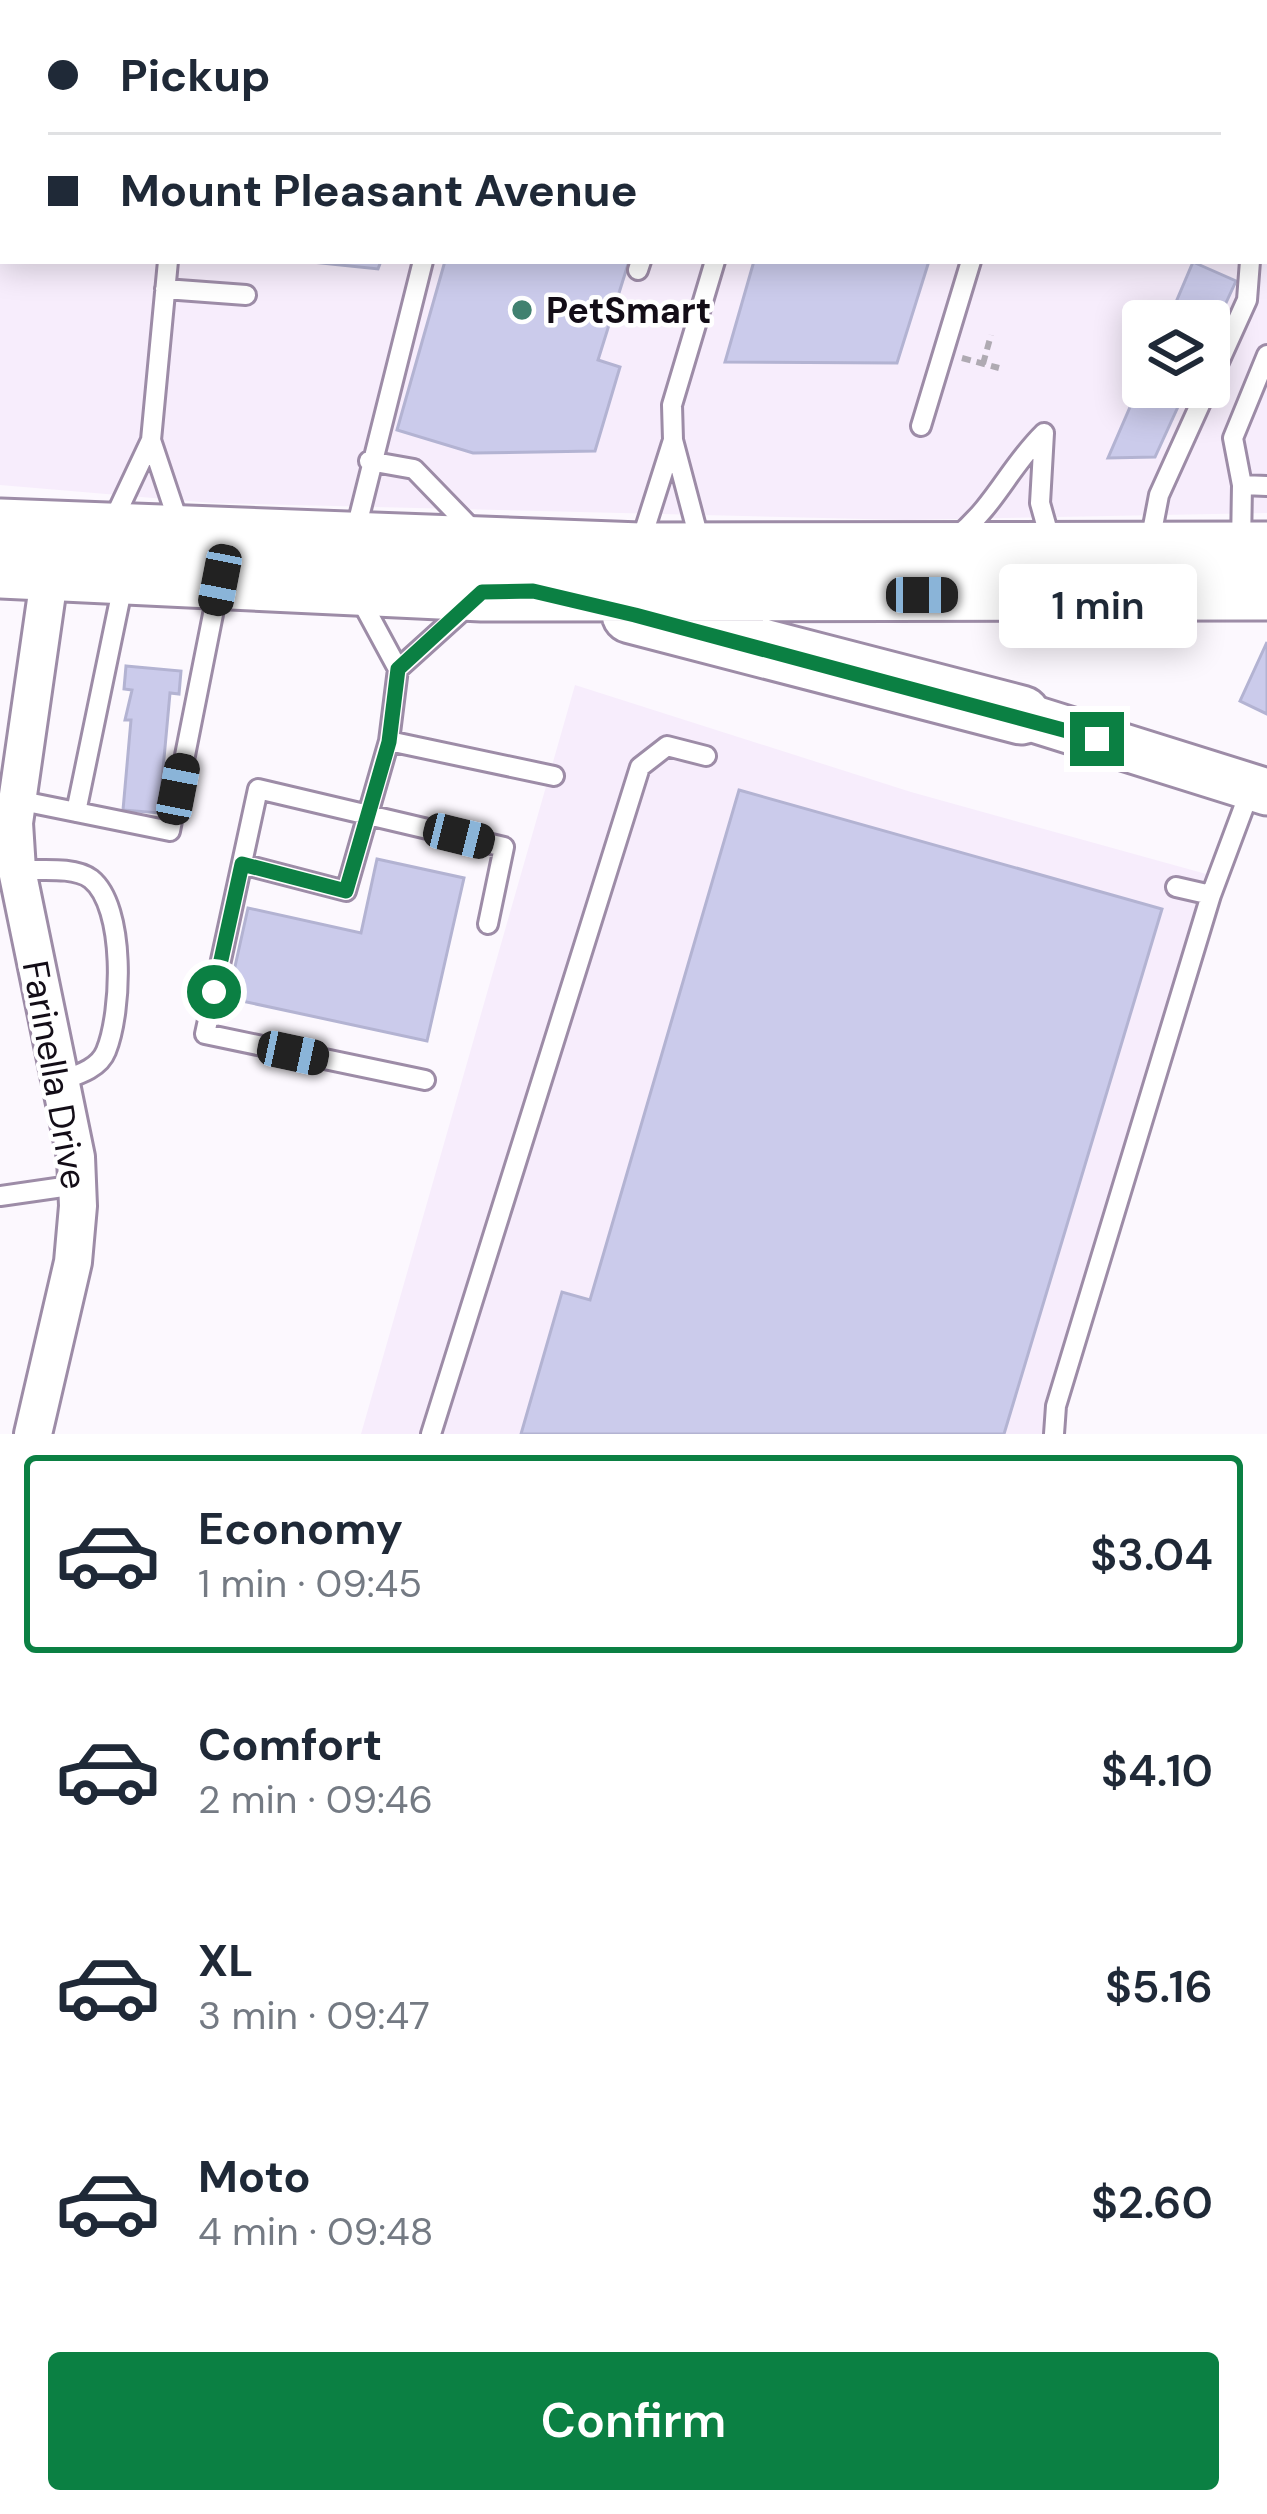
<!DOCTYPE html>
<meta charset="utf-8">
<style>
:root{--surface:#fff;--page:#f6f6f7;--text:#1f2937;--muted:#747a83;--line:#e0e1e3;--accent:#0b8043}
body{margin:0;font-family:"DM Sans",sans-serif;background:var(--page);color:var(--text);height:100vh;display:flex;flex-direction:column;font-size:45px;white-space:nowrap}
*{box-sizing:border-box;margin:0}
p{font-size:39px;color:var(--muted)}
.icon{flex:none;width:66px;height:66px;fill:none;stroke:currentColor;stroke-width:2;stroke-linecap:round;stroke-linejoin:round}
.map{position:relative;height:1434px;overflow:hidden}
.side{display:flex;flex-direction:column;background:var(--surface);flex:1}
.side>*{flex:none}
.banner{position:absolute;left:0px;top:0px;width:1269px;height:264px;box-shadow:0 6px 30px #0003;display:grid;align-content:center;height:264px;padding:0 48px;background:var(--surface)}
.controls{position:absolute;left:1122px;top:300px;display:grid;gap:24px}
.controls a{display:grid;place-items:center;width:108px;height:108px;border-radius:12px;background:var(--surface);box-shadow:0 6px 30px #0003;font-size:60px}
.end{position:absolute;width:54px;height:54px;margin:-27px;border:15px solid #0b8043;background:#fff;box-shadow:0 0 0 6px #fff}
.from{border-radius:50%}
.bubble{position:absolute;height:84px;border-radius:12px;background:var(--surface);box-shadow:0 6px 30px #0003;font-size:39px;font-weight:600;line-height:84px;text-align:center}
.car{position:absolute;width:36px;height:72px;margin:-36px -18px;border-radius:15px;box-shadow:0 0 9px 3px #0007;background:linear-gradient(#222 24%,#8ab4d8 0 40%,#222 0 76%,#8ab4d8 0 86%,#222 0)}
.banner b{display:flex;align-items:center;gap:42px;height:114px;font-size:45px}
.banner b+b{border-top:3px solid var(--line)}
.banner i{width:30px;height:30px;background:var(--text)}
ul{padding:21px 0 0;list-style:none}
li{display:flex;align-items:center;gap:36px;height:198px;margin:0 24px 18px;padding:0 24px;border:6px solid transparent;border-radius:12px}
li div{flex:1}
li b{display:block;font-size:45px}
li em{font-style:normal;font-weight:600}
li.current{border-color:var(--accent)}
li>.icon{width:108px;height:108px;stroke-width:1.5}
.cta{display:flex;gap:24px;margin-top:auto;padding:24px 48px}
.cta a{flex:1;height:138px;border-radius:12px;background:var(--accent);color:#fff;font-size:48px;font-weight:600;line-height:138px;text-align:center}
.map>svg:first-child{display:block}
</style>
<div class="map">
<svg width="1267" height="1434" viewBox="0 0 1267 1434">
<rect width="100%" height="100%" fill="#fcf8fe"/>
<path fill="#f7edfc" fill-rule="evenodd" d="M 0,0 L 1267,0 L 1267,513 L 905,520 L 212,503 L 0,485 ZM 3,3 L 1266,3 L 1266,261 L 3,261 ZM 1143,321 L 1209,321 L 1209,387 L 1143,387 Z
M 575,685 L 911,792 L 1217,877 L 1053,1434 L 361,1434 Z"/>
<path fill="#cbcbeb" stroke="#b3b3d2" stroke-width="3" d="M 0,0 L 81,0 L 3,3 L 3,98 Z
M 234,0 L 456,0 L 234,3 Z
M 888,0 L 1019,0 L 887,3 Z
M 302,261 L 381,261 L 378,269 Z
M 445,261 L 629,261 L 598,360 L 620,367 L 595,451 L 473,453 L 397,430 Z
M 754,261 L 929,261 L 897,363 L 725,362 Z
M 1193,262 L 1236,281 L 1209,340 L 1209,321 L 1168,321 Z
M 1143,377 L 1143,387 L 1187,387 L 1155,457 L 1108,458 Z
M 1267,642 L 1267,714 L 1240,701 Z
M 126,666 L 181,671 L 179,694 L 170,693 L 159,813 L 123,810 L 131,720 L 125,720 L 132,690 L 124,689 Z
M 739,790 L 1162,909 L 1004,1434 L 521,1434 L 562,1292 L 590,1300 Z
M 377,859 L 464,878 L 427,1041 L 228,998 L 248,908 L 361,933 Z"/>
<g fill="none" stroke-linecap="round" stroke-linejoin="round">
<g stroke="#9d8ca7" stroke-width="24">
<path id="service" d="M 103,3 L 104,0
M 194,3 L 194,0
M 791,3 L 792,0
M 1049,3 L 1050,0
M 0,125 L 3,126
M 1266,220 L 1267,218
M 638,270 L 641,261
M 165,289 L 246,295
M 1209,384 L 1247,300 L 1250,261
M 921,426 L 971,261
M 1044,433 L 1040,503 L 1052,546
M 151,440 L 180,527
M 369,461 L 414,469 L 475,532
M 1242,485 L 1267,486
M 111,525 L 151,440 L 168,261
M 355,533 L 423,261
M 955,538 C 996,505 1009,467 1044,433
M 1150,542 L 1159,495 L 1208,387
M 640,544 L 673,440
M 701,546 L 673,440 L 672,405 L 715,261
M 1241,546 L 1242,485 L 1233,438 L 1267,355
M 398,669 L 470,604
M 389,741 L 554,776
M 17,800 L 170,831 L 219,584
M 76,812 L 124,580
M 242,864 L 346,891 L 389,741 L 398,669 L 358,595
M 17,870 C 39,871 74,866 91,879 C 126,907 122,1012 106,1051 C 99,1069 77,1075 60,1081
M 1176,887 L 1211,895 L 1251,788
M 425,1080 L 205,1034 L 258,789 L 504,847 L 488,924
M 0,1196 L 77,1185
M 431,1434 L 640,767 L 667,746 L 706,756
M 1054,1434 L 1056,1406 L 1211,895"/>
</g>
<g stroke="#9d8ca7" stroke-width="42">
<path id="minor" d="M 33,1434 L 73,1262 L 78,1206 L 76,1157 L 17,870 L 14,823 L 50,572"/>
</g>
<g stroke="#9d8ca7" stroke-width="51">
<path id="tertiary" d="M 1021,715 L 1267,792"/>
</g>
<g stroke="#9d8ca7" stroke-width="63">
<path id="primary" d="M 0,528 L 640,552 L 1267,551
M 0,569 L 482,592 L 1267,591
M 631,614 L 1021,715"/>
</g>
<path stroke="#afaab2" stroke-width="6" stroke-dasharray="9 6" stroke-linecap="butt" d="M 962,358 L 999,368
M 983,364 L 991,335"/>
<use href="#service" stroke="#fff" stroke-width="18"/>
<use href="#minor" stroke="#fff" stroke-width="36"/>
<use href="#tertiary" stroke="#fff" stroke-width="45"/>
<use href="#primary" stroke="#fff" stroke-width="57"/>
</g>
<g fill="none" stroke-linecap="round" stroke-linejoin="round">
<path stroke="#0b8043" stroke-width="15" d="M 214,992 L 242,864 L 346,891 L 389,742 L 398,669 L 482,592 L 533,591 L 635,615 L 1097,739"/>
</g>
<circle fill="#418170" stroke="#fff" stroke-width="4.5" cx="522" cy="310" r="12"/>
<g text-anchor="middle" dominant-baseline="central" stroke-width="9" stroke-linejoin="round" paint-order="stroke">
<g font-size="36" font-weight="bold" fill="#130d17" stroke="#fff" text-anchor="start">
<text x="546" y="310">PetSmart</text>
</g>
<g font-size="36" fill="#130d17" stroke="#fff">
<text transform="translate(55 1075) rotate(80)">Farinella Drive</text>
</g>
</g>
</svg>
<div class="controls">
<a><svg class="icon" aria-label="layers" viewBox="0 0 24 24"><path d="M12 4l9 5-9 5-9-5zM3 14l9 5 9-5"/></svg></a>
</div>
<i class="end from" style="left:214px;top:992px"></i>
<i class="end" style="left:1097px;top:739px"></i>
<div class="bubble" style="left:999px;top:564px;width:198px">1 min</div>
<i class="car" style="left:220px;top:580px;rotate:191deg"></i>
<i class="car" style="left:922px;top:595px;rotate:90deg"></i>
<i class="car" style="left:178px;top:789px;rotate:11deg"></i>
<i class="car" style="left:459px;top:836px;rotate:104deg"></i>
<i class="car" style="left:293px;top:1053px;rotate:102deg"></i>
<div class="banner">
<b><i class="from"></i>Pickup</b>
<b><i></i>Mount Pleasant Avenue</b>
</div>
</div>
<section class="side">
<ul>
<li class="current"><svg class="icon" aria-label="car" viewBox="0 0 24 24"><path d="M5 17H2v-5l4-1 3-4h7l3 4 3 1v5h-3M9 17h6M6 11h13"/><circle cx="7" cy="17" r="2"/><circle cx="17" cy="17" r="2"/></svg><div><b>Economy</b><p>1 min · 09:45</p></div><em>$3.04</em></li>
<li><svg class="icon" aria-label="car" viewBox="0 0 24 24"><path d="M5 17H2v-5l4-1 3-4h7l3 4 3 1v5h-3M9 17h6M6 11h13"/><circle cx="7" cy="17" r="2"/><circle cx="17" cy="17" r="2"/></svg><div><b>Comfort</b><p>2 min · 09:46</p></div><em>$4.10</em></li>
<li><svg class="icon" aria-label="car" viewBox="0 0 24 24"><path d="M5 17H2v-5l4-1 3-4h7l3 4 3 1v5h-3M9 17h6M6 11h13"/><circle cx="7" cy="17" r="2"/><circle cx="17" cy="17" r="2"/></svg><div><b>XL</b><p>3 min · 09:47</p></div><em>$5.16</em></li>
<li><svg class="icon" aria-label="car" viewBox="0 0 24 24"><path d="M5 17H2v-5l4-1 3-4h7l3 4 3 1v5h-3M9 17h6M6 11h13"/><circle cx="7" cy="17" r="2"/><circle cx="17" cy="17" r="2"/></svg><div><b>Moto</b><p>4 min · 09:48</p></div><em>$2.60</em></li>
</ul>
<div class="cta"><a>Confirm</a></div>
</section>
